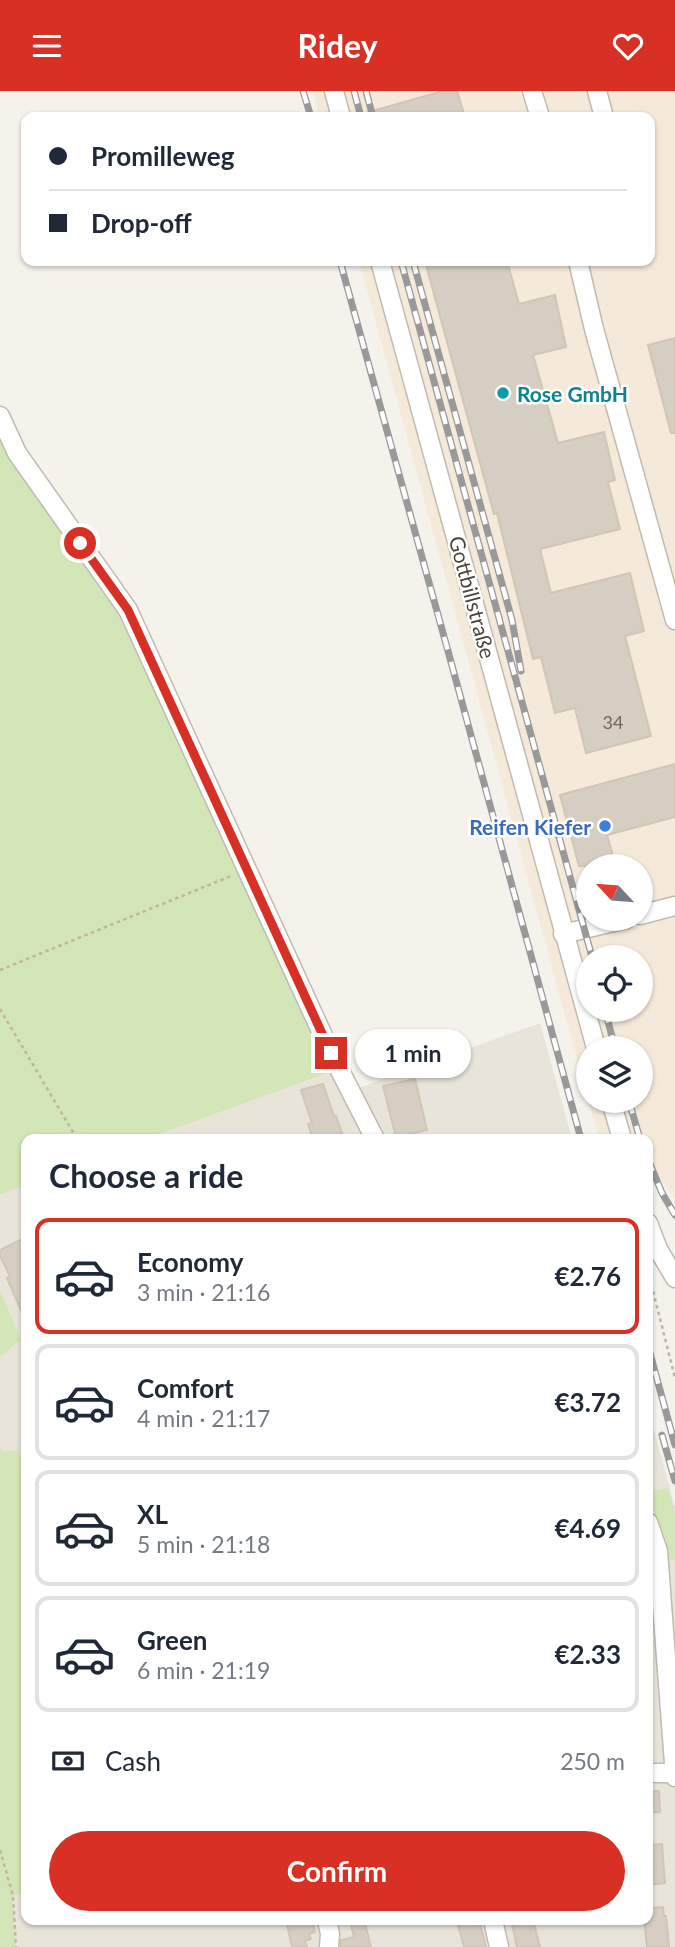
<!DOCTYPE html>
<meta charset="utf-8">
<style>
:root{--surface:#fff;--page:#f2f2f3;--text:#1f2937;--muted:#747a83;--line:#e0e1e3;--accent:#d93025}
body{margin:0;font-family:Lato,sans-serif;background:var(--page);color:var(--text);height:100vh;display:flex;flex-direction:column;font-size:26px;white-space:nowrap}
*{box-sizing:border-box;margin:0}
p{font-size:23px;color:var(--muted)}
.icon{flex:none;width:38px;height:38px;fill:none;stroke:currentColor;stroke-width:2;stroke-linecap:round;stroke-linejoin:round}
.map{position:relative;flex:1;overflow:hidden}
.sheet{position:absolute;left:21px;top:1043px;width:632px;height:791px;display:flex;flex-direction:column;background:var(--surface);border-radius:14px;box-shadow:0 2px 5px #0004}
.sheet>*{flex:none}
.top-card{position:absolute;left:21px;top:21px;width:634px;height:154px;border-radius:14px;box-shadow:0 2px 5px #0004;display:grid;align-content:center;height:154px;padding:0 28px;background:var(--surface)}
.needle{width:46px;rotate:296deg}
.buttons{position:absolute;left:576px;top:763px;display:grid;gap:14px}
.buttons a{display:grid;place-items:center;width:77px;height:77px;border-radius:50%;background:var(--surface);box-shadow:0 2px 5px #0004;font-size:35px}
.end{position:absolute;width:32px;height:32px;margin:-16px;border:9px solid #d93025;background:#fff;box-shadow:0 0 0 4px #fff}
.from{border-radius:50%}
.bubble{position:absolute;height:49px;border-radius:24px;background:var(--surface);box-shadow:0 2px 5px #0004;font-size:23px;font-weight:700;line-height:49px;text-align:center}
.top-card b{display:flex;align-items:center;gap:24px;height:66px;font-size:26px}
.top-card b+b{border-top:2px solid var(--line)}
.top-card i{width:18px;height:18px;background:var(--text)}
ul{padding:0;list-style:none}
li{display:flex;align-items:center;gap:21px;height:116px;margin:0 14px 10px;padding:0 14px;border:4px solid var(--line);border-radius:14px}
li div{flex:1}
li b{display:block;font-size:26px}
li em{font-style:normal;font-weight:700}
li.selected{border-color:var(--accent)}
li>.icon{width:63px;height:63px;stroke-width:1.5}
h2{padding:0 28px;font-size:32px;line-height:84px}
.pay{display:flex;align-items:center;gap:18px;height:77px;padding:0 28px;font-size:26px}
.pay p{margin-inline-start:auto}
.cta{display:flex;gap:14px;margin-top:auto;padding:14px 28px}
.cta a{flex:1;height:80px;border-radius:42px;background:var(--accent);color:#fff;font-size:28px;font-weight:700;line-height:80px;text-align:center}
header{display:flex;justify-content:space-between;align-items:center;height:91px;padding:0 28px;background:var(--accent);color:#fff;font-size:32px;font-weight:700}
.map>svg:first-child{display:block}
</style>
<header><svg class="icon" aria-label="menu" viewBox="0 0 24 24"><path d="M4 6h16M4 12h16M4 18h16"/></svg>Ridey<svg class="icon" aria-label="heart" viewBox="0 0 24 24"><path d="M12 20l-8-8c-3-5 5-10 8-4 3-6 11-1 8 4z"/></svg></header>
<div class="map">
<svg width="675" height="1856" viewBox="0 0 675 1856">
<rect width="100%" height="100%" fill="#f5f2ec"/>
<path fill="#e9e4da" d="M 540,932 L 572,1048 L 146,1048 L 345,975 L 358,997 Z
M 26,1094 L 26,1372 L 17,1360 L 3,1360 L 0,1356 L 0,1266 L 21,1249 L 0,1198 L 0,1104 Z
M 648,1318 L 675,1416 L 675,1856 L 16,1856 L 13,1805 L 26,1802 L 26,1829 L 648,1829 Z"/>
<path fill="#f5e9d9" fill-rule="evenodd" d="M 313,0 L 675,0 L 675,1108 L 663,1092 L 648,1094 L 648,1048 L 599,1048 L 588,1010 L 640,1010 L 640,957 L 588,957 L 588,1009 L 359,170 L 649,170 L 649,26 L 320,26 ZM 588,775 L 640,775 L 640,828 L 588,828 ZM 588,866 L 640,866 L 640,919 L 588,919 Z"/>
<path fill="#d2e6b8" d="M 0,339 L 128,528 L 330,981 L 146,1048 L 26,1048 L 26,1094 L 0,1104 Z
M 0,1198 L 21,1249 L 0,1266 Z
M 0,1356 L 3,1360 L 17,1360 L 26,1372 L 26,1802 L 13,1805 L 16,1856 L 0,1856 Z
M 668,1397 L 675,1422 L 675,1469 L 669,1469 L 666,1449 L 648,1407 L 648,1401 Z"/>
<path fill="#d6cec2" stroke="#d1c5b5" stroke-width="2" d="M 443,0 L 457,0 L 465,26 L 363,26 L 362,23 Z
M 425,170 L 507,170 L 519,213 L 555,204 L 566,256 L 533,264 L 558,352 L 604,341 L 615,389 L 608,391 L 620,438 L 540,458 L 551,502 L 630,482 L 644,540 L 625,545 L 651,645 L 586,662 L 575,617 L 555,622 L 541,566 L 533,568 L 497,422 L 494,423 Z
M 675,247 L 675,342 L 671,342 L 648,254 Z
M 675,673 L 675,726 L 607,744 L 616,775 L 579,775 L 560,704 Z
M 415,988 L 427,1039 L 396,1046 L 383,995 Z
M 323,993 L 334,1025 L 336,1025 L 344,1048 L 313,1048 L 308,1033 L 312,1032 L 301,999 Z
M 26,1146 L 26,1231 L 7,1187 L 10,1185 L 0,1165 L 0,1159 Z
M 648,1700 L 659,1700 L 660,1721 L 648,1722 Z
M 662,1753 L 665,1792 L 648,1794 L 648,1754 Z
M 663,1816 L 664,1825 L 666,1825 L 669,1856 L 647,1856 L 644,1829 L 648,1829 L 648,1817 Z
M 286,1829 L 312,1829 L 315,1841 L 309,1843 L 311,1848 L 305,1850 L 307,1856 L 292,1856 Z
M 350,1829 L 364,1829 L 371,1856 L 340,1856 L 341,1849 L 354,1846 Z
M 479,1829 L 486,1856 L 464,1856 L 458,1834 Z
M 511,1829 L 533,1829 L 540,1856 L 517,1856 Z"/>
<g fill="none" stroke-linecap="round" stroke-linejoin="round">
<g stroke="#c0baaf" stroke-width="21">
<path id="minor" d="M 334,0 L 341,26
M 532,0 L 540,26
M 597,0 L 604,26
M 380,170 L 596,957
M 578,170 L 594,238 L 675,529
M 0,325 L 17,362 L 128,519 L 331,962 L 375,1048
M 640,824 L 675,815
M 563,843 L 626,828
M 611,1010 L 622,1048
M 648,1132 L 658,1158 L 675,1187
M 648,1431 L 658,1460 L 675,1686
M 648,1682 L 675,1682
M 327,1829 L 330,1843 L 329,1856
M 493,1829 L 499,1856"/>
</g>
<path stroke="#c1b5a1" stroke-width="2.5" stroke-dasharray="3.5 3.5" stroke-linecap="butt" d="M 0,879 L 231,785
M 0,918 L 77,1048
M 648,1180 L 675,1287
M 0,1759 L 13,1805 L 16,1856"/>
<use href="#minor" stroke="#fff" stroke-width="18"/>
<g stroke="#999" stroke-width="7">
<path id="rail" d="M 303,0 L 311,26
M 354,0 L 361,26
M 366,0 L 373,26
M 340,170 L 448,560 L 581,1048
M 401,170 L 592,866
M 413,170 L 512,529 L 521,580
M 605,919 L 615,957
M 629,1010 L 640,1048
M 648,1068 L 662,1102 L 675,1124
M 648,1255 L 675,1354
M 662,1344 L 675,1390"/>
</g>
<use href="#rail" stroke="#fff" stroke-width="4.5" stroke-dasharray="13" stroke-linecap="butt"/>
</g>
<g fill="none" stroke-linecap="round" stroke-linejoin="round">
<path stroke="#d93025" stroke-width="9" d="M 80,452 L 128,519 L 331,962"/>
</g>
<circle fill="#0f9aa8" stroke="#fff" stroke-width="2.5" cx="503" cy="302" r="7"/>
<circle fill="#3f7fe0" stroke="#fff" stroke-width="2.5" cx="605" cy="735" r="7"/>
<g text-anchor="middle" dominant-baseline="central" stroke-width="5" stroke-linejoin="round" paint-order="stroke">
<g font-size="18" fill="#6c665c">
<text x="613" y="631">34</text>
</g>
<g font-size="21" font-weight="bold" fill="#0d838f" stroke="#fff" text-anchor="start">
<text x="517" y="302">Rose GmbH</text>
</g>
<g font-size="21" fill="#49433a" stroke="#fff">
<text transform="translate(473 506) rotate(75)">Gottbillstraße</text>
</g>
<g font-size="21" font-weight="bold" fill="#366cbe" stroke="#fff" text-anchor="end">
<text x="591" y="735">Reifen Kiefer</text>
</g>
</g>
</svg>
<div class="buttons">
<a><svg class="needle" viewBox="-14 -14 28 28"><path d="M0-13l5 13h-10z" fill="#e53935"/><path d="M0 13l5-13h-10z" fill="#747a83"/></svg></a>
<a><svg class="icon" aria-label="locate" viewBox="0 0 24 24"><circle cx="12" cy="12" r="6"/><path d="M12 2v4M12 18v4M2 12h4M18 12h4"/></svg></a>
<a><svg class="icon" aria-label="layers" viewBox="0 0 24 24"><path d="M12 4l9 5-9 5-9-5zM3 14l9 5 9-5"/></svg></a>
</div>
<i class="end from" style="left:80px;top:452px"></i>
<i class="end" style="left:331px;top:962px"></i>
<div class="bubble" style="left:355px;top:938px;width:116px">1 min</div>
<div class="top-card">
<b><i class="from"></i>Promilleweg</b>
<b><i></i>Drop-off</b>
</div>
<section class="sheet">
<h2>Choose a ride</h2>
<ul>
<li class="selected"><svg class="icon" aria-label="car" viewBox="0 0 24 24"><path d="M5 17H2v-5l4-1 3-4h7l3 4 3 1v5h-3M9 17h6M6 11h13"/><circle cx="7" cy="17" r="2"/><circle cx="17" cy="17" r="2"/></svg><div><b>Economy</b><p>3 min · 21:16</p></div><em>€2.76</em></li>
<li><svg class="icon" aria-label="car" viewBox="0 0 24 24"><path d="M5 17H2v-5l4-1 3-4h7l3 4 3 1v5h-3M9 17h6M6 11h13"/><circle cx="7" cy="17" r="2"/><circle cx="17" cy="17" r="2"/></svg><div><b>Comfort</b><p>4 min · 21:17</p></div><em>€3.72</em></li>
<li><svg class="icon" aria-label="car" viewBox="0 0 24 24"><path d="M5 17H2v-5l4-1 3-4h7l3 4 3 1v5h-3M9 17h6M6 11h13"/><circle cx="7" cy="17" r="2"/><circle cx="17" cy="17" r="2"/></svg><div><b>XL</b><p>5 min · 21:18</p></div><em>€4.69</em></li>
<li><svg class="icon" aria-label="car" viewBox="0 0 24 24"><path d="M5 17H2v-5l4-1 3-4h7l3 4 3 1v5h-3M9 17h6M6 11h13"/><circle cx="7" cy="17" r="2"/><circle cx="17" cy="17" r="2"/></svg><div><b>Green</b><p>6 min · 21:19</p></div><em>€2.33</em></li>
</ul>
<div class="pay"><svg class="icon" aria-label="cash" viewBox="0 0 24 24"><path d="M3 7h18v10H3z"/><circle cx="12" cy="12" r="2"/></svg>Cash<p>250 m</p></div>
<div class="cta"><a>Confirm</a></div>
</section>
</div>
